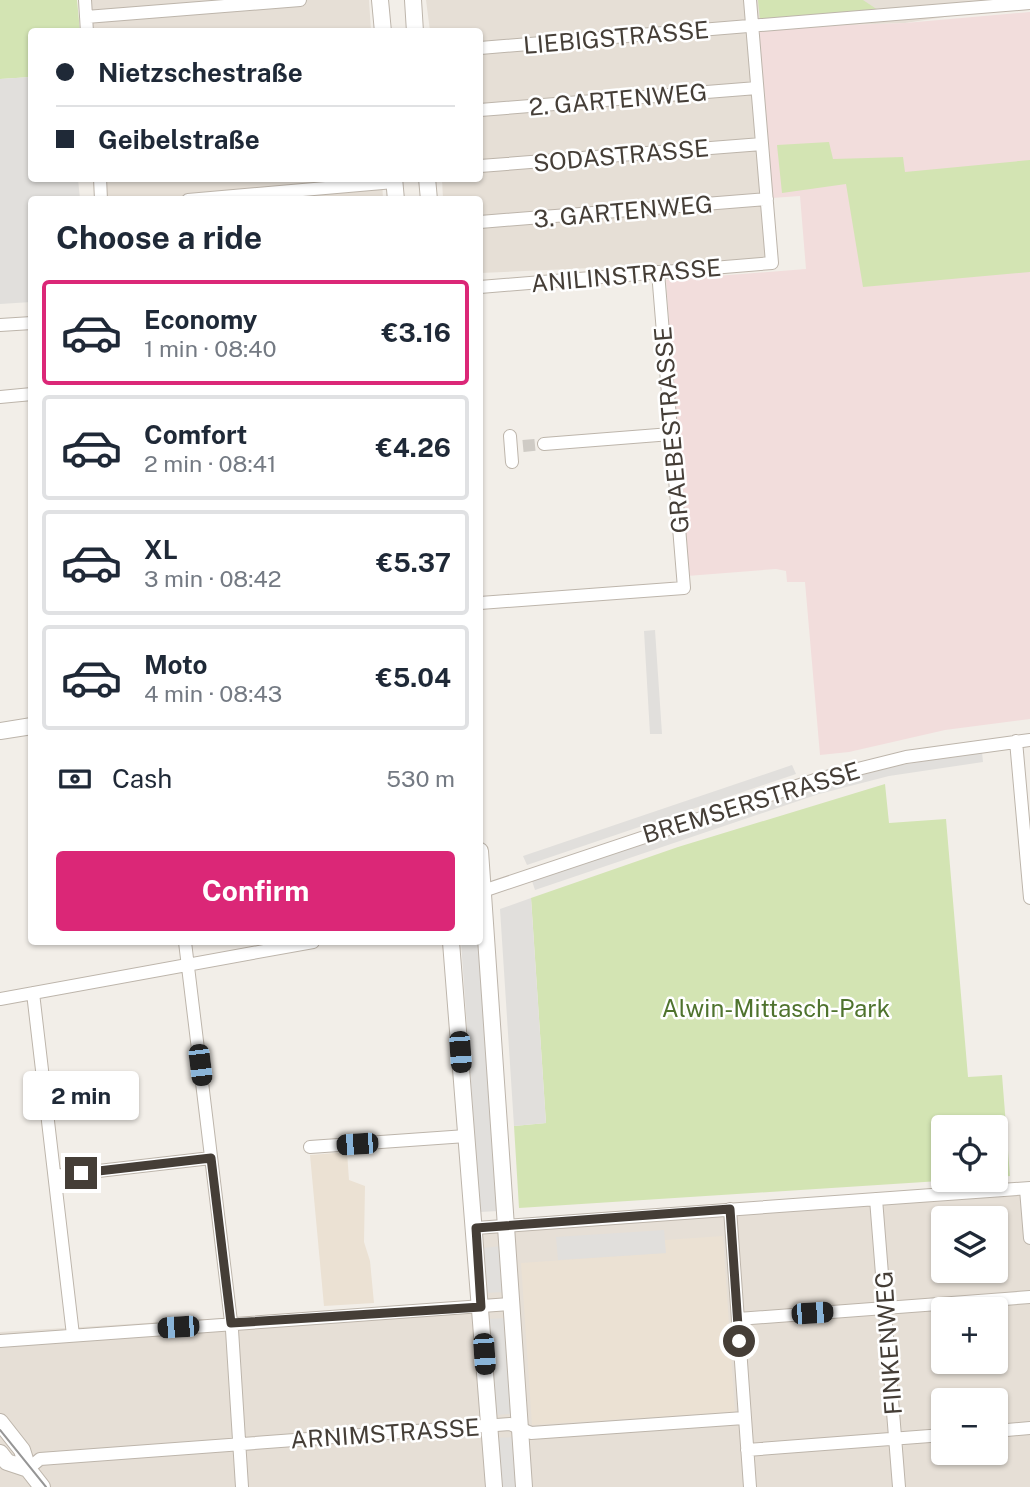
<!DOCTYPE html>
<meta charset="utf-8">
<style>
:root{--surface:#fff;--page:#f2f2f3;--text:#1f2937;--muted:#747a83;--line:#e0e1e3;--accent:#db2777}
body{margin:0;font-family:"Public Sans",sans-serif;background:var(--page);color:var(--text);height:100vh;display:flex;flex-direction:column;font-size:26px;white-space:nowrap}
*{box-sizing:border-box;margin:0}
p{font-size:23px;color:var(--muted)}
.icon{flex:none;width:38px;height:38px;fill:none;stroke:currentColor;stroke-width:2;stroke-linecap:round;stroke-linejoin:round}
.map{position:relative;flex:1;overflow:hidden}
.side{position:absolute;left:28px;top:196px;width:455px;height:749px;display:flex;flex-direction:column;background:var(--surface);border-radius:7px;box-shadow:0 2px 5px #0004}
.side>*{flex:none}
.hud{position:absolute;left:28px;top:28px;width:455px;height:154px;border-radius:7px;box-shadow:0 2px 5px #0004;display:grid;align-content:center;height:154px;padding:0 28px;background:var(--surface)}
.fabs{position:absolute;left:931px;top:1115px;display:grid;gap:14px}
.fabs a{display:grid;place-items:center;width:77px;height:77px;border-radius:7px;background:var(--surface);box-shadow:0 2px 5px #0004;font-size:35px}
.end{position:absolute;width:32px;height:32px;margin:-16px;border:9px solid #453e37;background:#fff;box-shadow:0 0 0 4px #fff}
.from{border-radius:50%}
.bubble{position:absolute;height:49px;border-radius:7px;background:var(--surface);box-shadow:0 2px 5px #0004;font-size:23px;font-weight:700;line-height:49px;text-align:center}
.car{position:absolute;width:21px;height:42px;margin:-21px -10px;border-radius:9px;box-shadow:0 0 5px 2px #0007;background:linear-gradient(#222 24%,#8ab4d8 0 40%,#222 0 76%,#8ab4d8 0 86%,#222 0)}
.hud b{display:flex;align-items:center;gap:24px;height:66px;font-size:26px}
.hud b+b{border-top:2px solid var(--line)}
.hud i{width:18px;height:18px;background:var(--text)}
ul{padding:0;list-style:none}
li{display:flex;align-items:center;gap:21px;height:105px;margin:0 14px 10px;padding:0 14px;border:4px solid var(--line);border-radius:7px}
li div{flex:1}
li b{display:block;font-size:26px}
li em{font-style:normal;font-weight:700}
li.on{border-color:var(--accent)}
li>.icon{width:63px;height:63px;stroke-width:1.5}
h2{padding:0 28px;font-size:32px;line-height:84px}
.pay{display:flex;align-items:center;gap:18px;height:77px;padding:0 28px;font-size:26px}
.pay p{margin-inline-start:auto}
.cta{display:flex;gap:14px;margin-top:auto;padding:14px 28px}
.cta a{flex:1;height:80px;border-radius:7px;background:var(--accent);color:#fff;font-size:28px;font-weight:700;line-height:80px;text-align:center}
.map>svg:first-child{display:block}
</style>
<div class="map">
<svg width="1030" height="1487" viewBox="0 0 1030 1487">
<rect width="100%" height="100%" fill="#f2eee8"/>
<path fill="#e6dfd6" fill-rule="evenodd" d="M 87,0 L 369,0 L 371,31 L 90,31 Z
M 426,0 L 744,0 L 767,260 L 480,273 L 480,200 L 443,199 L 442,179 L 480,178 L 480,32 L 430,31 Z
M 754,0 L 1030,0 L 1030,4 L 905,23 L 756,28 Z
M 102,179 L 382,179 L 383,199 L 104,199 Z
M 1030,1195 L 1030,1487 L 0,1487 L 0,1332 L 474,1303 L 471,1223 ZM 943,1218 L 996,1218 L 996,1270 L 943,1270 ZM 943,1309 L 996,1309 L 996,1362 L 943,1362 ZM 943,1400 L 996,1400 L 996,1452 L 943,1452 Z"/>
<path fill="#ebe1d3" d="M 347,1152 L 349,1180 L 365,1186 L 364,1242 L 370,1261 L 374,1303 L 324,1306 L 310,1155 Z
M 723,1236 L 735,1412 L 532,1425 L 521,1263 L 665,1253 L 665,1240 Z"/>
<path fill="#f2dddc" d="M 1030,12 L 1030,719 L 945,730 L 849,752 L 820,755 L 805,582 L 787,582 L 786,571 L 776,569 L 687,576 L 666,280 L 806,269 L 800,196 L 772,198 L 756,28 L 905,23 Z"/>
<path fill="#d3e4b3" d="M 0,0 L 77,0 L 80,31 L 32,32 L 31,77 L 0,79 Z
M 758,0 L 863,0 L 878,10 L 760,20 Z
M 829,142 L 833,159 L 903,157 L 905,172 L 1030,160 L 1030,272 L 863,287 L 846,184 L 782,193 L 777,145 Z
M 885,784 L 889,823 L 946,819 L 968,1077 L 1002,1075 L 1010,1176 L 996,1177 L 996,1127 L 943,1127 L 943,1180 L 955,1180 L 519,1208 L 514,1126 L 546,1123 L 531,898 L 678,847 Z"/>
<path fill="#e1dfdc" d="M 31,77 L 32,178 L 78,179 L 80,199 L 32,200 L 31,302 L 0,304 L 0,79 Z
M 655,630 L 662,734 L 650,734 L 644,631 Z
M 982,752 L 983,762 L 889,776 L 819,794 L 535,890 L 532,881 L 817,785 L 888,767 Z
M 792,765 L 796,774 L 527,865 L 523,856 Z
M 531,898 L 546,1123 L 514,1126 L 500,909 Z
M 461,942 L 479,942 L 498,1211 L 480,1212 Z
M 664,1230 L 666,1253 L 558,1260 L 556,1237 Z
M 501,1246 L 504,1292 L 486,1293 L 483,1248 Z
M 505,1318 L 512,1414 L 495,1415 L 488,1319 Z
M 513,1437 L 517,1487 L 500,1487 L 496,1438 Z"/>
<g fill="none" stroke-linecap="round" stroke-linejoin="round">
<path stroke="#cfcbc5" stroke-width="12" stroke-dasharray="12 6" stroke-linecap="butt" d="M 523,446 L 544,444"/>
<g stroke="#bdb5ab" stroke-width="14">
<path id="minor" d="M 85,0 L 87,32
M 86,17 L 300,0
M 480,48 L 1030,3
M 480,110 L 757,88
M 480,166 L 762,144
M 100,178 L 101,200
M 188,200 L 394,182
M 480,222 L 767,199
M 480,287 L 772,263 L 750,0
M 0,325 L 32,323
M 0,397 L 32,394
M 510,436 L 512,462
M 544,444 L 671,434
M 480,603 L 684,588 L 658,272
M 1016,741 L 1030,898
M 480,892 L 818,779 L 906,757 L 1030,740
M 185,942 L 232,1330 L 242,1487
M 33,993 L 73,1335
M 0,999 L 313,942
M 310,1147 L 466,1136
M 55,1176 L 211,1158
M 1026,1189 L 1030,1238
M 876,1199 L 899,1487
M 730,1209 L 750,1487
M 476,1228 L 1030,1188
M 738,1319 L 1030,1297
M 0,1341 L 510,1304
M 996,1431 L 1030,1428
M 747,1450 L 943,1435
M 28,1469 L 40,1459 L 510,1424 L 531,1433 L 744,1418"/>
</g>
<g stroke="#bdb5ab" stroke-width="18">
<path id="tertiary" d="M 380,0 L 383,32
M 413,0 L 415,32
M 394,178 L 396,200
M 427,178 L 429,200
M 0,731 L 32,726
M 480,851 L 524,1487
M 451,942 L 494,1487
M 0,1422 L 22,1450 L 28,1469 L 42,1487
M 0,1453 L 7,1462 L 28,1469"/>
</g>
<use href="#minor" stroke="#fff" stroke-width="12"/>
<use href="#tertiary" stroke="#fff" stroke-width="16"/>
<path stroke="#969696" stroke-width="2" d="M 0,1430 L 46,1487"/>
</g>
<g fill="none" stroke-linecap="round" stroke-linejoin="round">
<path stroke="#453e37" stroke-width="9" d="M 81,1173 L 211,1158 L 231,1323 L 481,1307 L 476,1228 L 730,1209 L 739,1341"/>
</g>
<g text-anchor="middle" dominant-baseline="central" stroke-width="5" stroke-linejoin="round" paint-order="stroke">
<g font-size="24" fill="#453e37" stroke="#fff">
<text transform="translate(616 37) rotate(-5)">LIEBIGSTRASSE</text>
<text transform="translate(618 99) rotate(-5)">2. GARTENWEG</text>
<text transform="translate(621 155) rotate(-5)">SODASTRASSE</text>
<text transform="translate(623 211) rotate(-5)">3. GARTENWEG</text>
<text transform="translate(626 275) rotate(-5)">ANILINSTRASSE</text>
<text transform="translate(671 430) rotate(-95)">GRAEBESTRASSE</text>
<text transform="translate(751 802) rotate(-17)">BREMSERSTRASSE</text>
<text transform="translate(888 1343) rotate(-94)">FINKENWEG</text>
<text transform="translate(385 1433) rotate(-4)">ARNIMSTRASSE</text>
</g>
<g font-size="24" fill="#4f732e" stroke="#fff">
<text x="776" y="1008">Alwin-Mittasch-Park</text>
</g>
</g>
</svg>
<div class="fabs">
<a><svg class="icon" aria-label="locate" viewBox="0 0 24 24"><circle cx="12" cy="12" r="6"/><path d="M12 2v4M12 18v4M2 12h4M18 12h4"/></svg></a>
<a><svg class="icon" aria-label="layers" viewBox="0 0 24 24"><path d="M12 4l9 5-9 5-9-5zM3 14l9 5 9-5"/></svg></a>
<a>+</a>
<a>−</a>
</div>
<i class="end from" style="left:739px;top:1341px"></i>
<i class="end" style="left:81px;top:1173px"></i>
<div class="bubble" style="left:23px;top:1071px;width:116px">2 min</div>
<i class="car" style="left:460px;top:1052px;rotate:176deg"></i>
<i class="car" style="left:200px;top:1065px;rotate:173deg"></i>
<i class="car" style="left:357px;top:1144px;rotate:266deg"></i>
<i class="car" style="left:812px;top:1313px;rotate:86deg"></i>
<i class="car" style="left:178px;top:1327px;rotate:266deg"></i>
<i class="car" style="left:484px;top:1354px;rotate:176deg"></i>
<div class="hud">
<b><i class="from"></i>Nietzschestraße</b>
<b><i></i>Geibelstraße</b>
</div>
<section class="side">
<h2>Choose a ride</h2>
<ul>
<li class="on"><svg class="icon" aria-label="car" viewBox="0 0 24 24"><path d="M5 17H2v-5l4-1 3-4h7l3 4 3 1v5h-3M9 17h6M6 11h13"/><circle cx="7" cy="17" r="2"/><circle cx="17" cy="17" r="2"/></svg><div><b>Economy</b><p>1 min · 08:40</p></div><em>€3.16</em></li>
<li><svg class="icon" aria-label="car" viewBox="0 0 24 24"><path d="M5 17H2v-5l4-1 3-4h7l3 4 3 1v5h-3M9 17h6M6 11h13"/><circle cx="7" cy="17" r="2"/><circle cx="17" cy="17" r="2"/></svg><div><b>Comfort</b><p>2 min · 08:41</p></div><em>€4.26</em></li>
<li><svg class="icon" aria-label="car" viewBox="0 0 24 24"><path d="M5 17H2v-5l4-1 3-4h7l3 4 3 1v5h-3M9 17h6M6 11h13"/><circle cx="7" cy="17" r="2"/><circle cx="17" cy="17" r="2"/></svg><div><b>XL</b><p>3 min · 08:42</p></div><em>€5.37</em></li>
<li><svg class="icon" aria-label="car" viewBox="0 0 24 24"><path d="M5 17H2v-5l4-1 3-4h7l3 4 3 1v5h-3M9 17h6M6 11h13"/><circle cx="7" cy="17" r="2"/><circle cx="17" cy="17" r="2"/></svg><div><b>Moto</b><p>4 min · 08:43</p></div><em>€5.04</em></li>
</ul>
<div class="pay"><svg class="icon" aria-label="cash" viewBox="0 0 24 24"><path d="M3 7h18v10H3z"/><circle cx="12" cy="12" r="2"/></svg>Cash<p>530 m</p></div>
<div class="cta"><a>Confirm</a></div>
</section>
</div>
